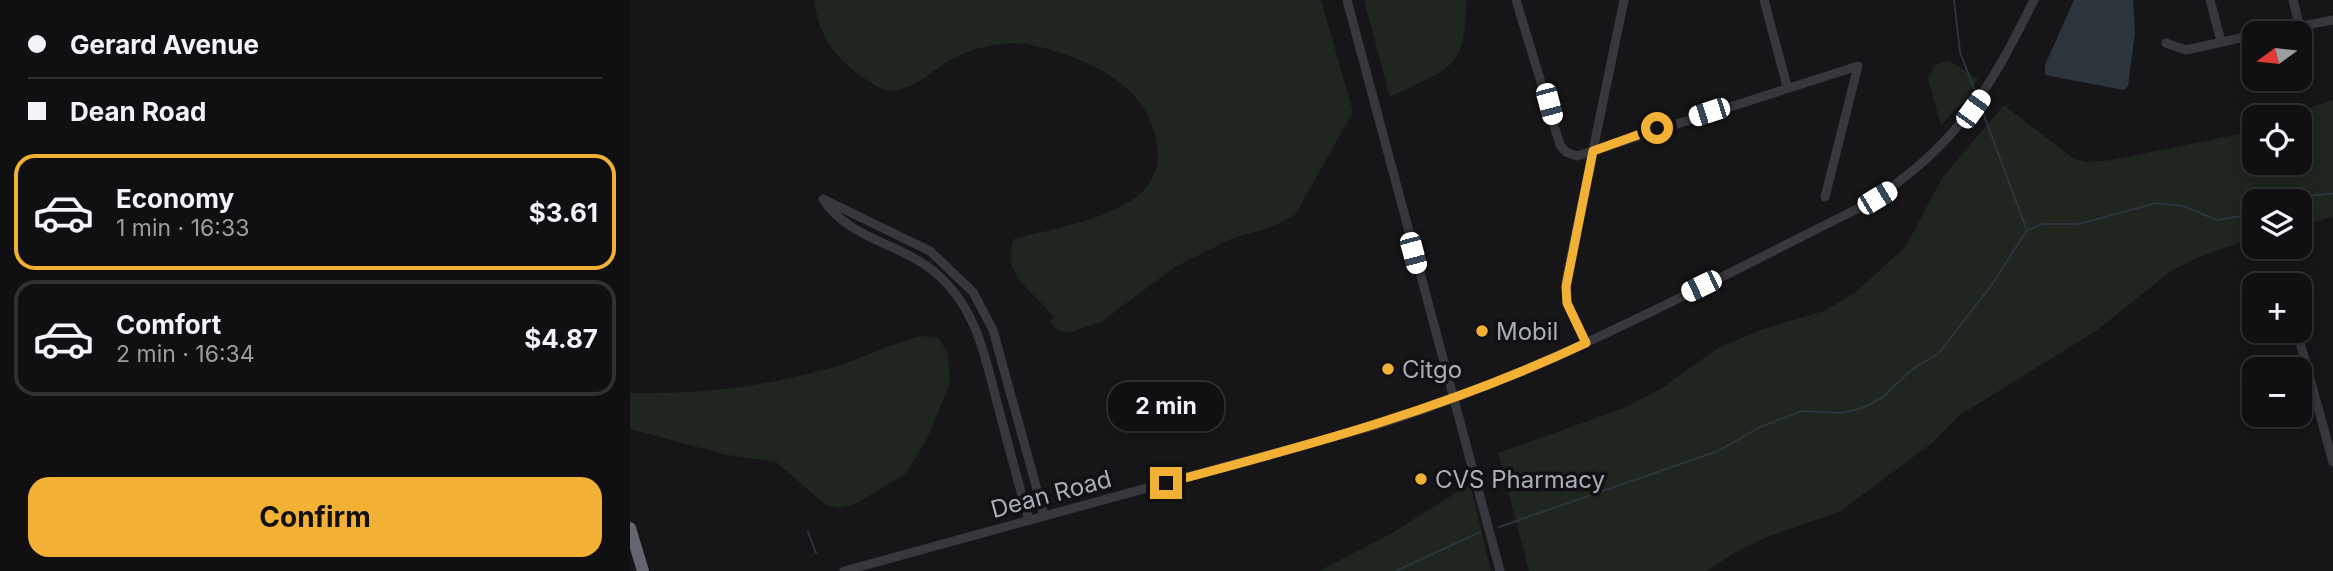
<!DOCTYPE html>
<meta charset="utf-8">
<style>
:root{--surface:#101012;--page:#1e1e20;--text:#f1f3f6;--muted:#9c9d9f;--line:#303032;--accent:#f2b134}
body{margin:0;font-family:Inter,sans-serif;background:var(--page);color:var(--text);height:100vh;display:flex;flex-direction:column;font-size:26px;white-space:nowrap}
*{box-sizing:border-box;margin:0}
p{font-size:23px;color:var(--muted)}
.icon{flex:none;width:38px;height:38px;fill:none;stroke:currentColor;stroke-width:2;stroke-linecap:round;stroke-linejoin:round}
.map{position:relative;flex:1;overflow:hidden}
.side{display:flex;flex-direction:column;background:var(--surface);width:630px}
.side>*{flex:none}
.hud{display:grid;align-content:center;height:154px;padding:0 28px;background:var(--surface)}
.needle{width:46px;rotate:255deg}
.buttons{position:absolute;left:1612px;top:21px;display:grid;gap:14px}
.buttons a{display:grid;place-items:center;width:70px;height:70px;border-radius:14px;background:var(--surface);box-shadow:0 4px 18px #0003,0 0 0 2px var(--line);font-size:35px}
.end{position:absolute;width:32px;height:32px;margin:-16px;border:9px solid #f2b134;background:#111;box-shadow:0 0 0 4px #111}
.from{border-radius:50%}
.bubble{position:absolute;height:49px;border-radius:21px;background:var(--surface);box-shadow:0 4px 18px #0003,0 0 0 2px var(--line);font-size:23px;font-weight:700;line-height:49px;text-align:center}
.car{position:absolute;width:21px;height:42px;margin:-21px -10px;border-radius:9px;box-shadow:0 0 5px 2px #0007;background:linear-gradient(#fff 24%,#345 0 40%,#fff 0 76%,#345 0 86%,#fff 0)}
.hud b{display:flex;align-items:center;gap:24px;height:66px;font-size:26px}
.hud b+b{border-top:2px solid var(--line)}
.hud i{width:18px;height:18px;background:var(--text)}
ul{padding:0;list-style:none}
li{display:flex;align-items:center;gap:21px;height:116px;margin:0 14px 10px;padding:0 14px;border:4px solid var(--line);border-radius:21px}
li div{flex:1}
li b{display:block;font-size:26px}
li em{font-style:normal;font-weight:700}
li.current{border-color:var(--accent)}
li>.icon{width:63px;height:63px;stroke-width:1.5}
.primary-button{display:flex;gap:14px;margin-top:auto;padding:14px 28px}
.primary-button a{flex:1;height:80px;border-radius:21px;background:var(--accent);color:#111;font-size:28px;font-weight:700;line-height:80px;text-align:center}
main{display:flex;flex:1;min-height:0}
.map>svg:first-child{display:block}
</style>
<main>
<section class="side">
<div class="hud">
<b><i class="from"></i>Gerard Avenue</b>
<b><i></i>Dean Road</b>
</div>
<ul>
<li class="current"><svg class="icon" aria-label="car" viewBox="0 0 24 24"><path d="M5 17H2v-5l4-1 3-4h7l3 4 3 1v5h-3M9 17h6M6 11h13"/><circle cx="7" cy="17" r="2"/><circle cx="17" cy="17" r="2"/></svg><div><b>Economy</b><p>1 min · 16:33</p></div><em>$3.61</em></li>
<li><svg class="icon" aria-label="car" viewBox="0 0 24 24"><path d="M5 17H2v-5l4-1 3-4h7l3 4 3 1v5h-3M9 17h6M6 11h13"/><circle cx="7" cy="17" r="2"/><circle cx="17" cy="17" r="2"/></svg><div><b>Comfort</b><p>2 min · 16:34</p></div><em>$4.87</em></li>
</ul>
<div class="primary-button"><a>Confirm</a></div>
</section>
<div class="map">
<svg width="1703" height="571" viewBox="0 0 1703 571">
<rect width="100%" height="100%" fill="#161618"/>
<path fill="#1e261f" d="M 184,0 L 691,0 L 723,112 L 665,215 L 642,227 L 603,238 L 545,267 L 471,322 L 439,333 L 426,329 L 420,322 L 423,317 C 405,290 370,278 384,239 C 425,228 475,221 509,195 C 521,185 529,168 528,153 C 524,87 462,60 406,46 C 380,39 347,46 324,58 C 299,71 283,94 253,90 C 214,67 190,46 184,0 Z
M 734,0 L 836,0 C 836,72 819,67 760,97 Z
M 1318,60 L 1348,79 L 1335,100 L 1311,125 L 1298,79 L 1305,65 Z
M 1703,100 L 1703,217 L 1670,225 L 1670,201 L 1624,201 L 1624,237 L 1562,260 L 1541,271 L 1466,331 L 1330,415 L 1302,443 L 1211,511 L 1132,539 L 1104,553 L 1077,571 L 899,571 L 868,453 L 994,408 L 1032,388 L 1088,348 L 1133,329 L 1194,311 L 1226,292 L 1276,246 L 1312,178 L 1374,105 L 1444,159 L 1457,162 L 1483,160 L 1624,131 L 1624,163 L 1670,163 L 1670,117 L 1653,117 Z
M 291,336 L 309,338 L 318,354 L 320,383 L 296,441 L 275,474 L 225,504 L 209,508 L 196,505 L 146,462 L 97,455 L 0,429 L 0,393 C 65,394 130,388 193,370 C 227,361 257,345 291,336 Z
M 840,484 L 861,571 L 689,571 L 762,533 Z"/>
<path fill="#2c353c" d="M 1444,0 L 1503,0 L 1505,33 L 1498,86 L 1494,90 L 1415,75 L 1415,65 Z"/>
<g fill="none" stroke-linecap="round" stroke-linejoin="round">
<path stroke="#2c353c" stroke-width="2" d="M 1324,0 L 1330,52 L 1346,94
M 1349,102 L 1396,228
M 1655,201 C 1670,194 1686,197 1703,193
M 869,527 L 1088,451 L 1130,427 L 1173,411 L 1212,413 L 1233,408 L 1253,397 L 1281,370 L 1309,353 L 1363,283 L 1397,230 L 1413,224 L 1449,224 L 1526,203 L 1553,206 L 1587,220 L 1624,214
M 178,532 L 186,553
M 766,571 L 850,532"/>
<path stroke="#37383d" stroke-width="9" d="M 717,0 L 870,571
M 886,0 L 930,145 L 936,152 L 947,156 L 1228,66 L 1195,197
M 1134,0 L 1157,86
M 1580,0 L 1591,41
M 1663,0 L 1670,28
M 1635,33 L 1703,20
M 1536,43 L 1556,50 L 1624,35
M 193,199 L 300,251 L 343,292 L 363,330 L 414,515
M 193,199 C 219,240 272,243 307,274 C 347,309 355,357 368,406 C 378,444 388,482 399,520
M 1667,331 L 1703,462
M 956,343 L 937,303 L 936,281 L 994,0
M 214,571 L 747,425 C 917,371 1074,285 1233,206 C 1323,151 1358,93 1404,0"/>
<path stroke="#63666e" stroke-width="12" d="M 0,528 L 13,571"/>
</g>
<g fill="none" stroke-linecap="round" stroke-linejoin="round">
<path stroke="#f2b134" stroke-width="9" d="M 536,483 C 680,445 821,407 956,343 L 937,303 L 936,287 L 963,151 L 1027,128"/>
</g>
<g fill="#f2b134" stroke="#111113" stroke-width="2.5">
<circle cx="852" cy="331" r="7"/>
<circle cx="758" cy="369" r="7"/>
<circle cx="791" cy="479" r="7"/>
</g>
<g text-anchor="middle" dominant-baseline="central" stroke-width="7" stroke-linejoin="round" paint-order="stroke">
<g font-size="24" fill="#a8adb8" stroke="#111113" text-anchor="start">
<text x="866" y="331">Mobil</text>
<text x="772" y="369">Citgo</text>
<text x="805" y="479">CVS Pharmacy</text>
</g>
<g font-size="24" fill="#a8adb8" stroke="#111113">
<text transform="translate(421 494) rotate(-15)">Dean Road</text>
</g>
</g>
</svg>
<div class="buttons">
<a><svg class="needle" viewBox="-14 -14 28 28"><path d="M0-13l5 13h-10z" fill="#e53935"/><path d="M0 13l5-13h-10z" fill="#9c9d9f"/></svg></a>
<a><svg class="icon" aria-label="locate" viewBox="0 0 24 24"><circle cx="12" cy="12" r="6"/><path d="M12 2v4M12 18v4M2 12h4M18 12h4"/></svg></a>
<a><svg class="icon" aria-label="layers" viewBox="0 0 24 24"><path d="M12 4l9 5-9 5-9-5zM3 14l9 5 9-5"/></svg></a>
<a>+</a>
<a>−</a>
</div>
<i class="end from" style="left:1027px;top:128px"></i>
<i class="end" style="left:536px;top:483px"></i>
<div class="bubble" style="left:478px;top:382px;width:116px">2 min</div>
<i class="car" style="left:919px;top:104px;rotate:165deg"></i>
<i class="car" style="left:1343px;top:109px;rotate:36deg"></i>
<i class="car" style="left:1079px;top:112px;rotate:252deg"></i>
<i class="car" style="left:1247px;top:198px;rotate:59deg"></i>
<i class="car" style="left:783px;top:253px;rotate:165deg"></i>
<i class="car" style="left:1071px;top:286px;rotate:244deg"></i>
</div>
</main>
